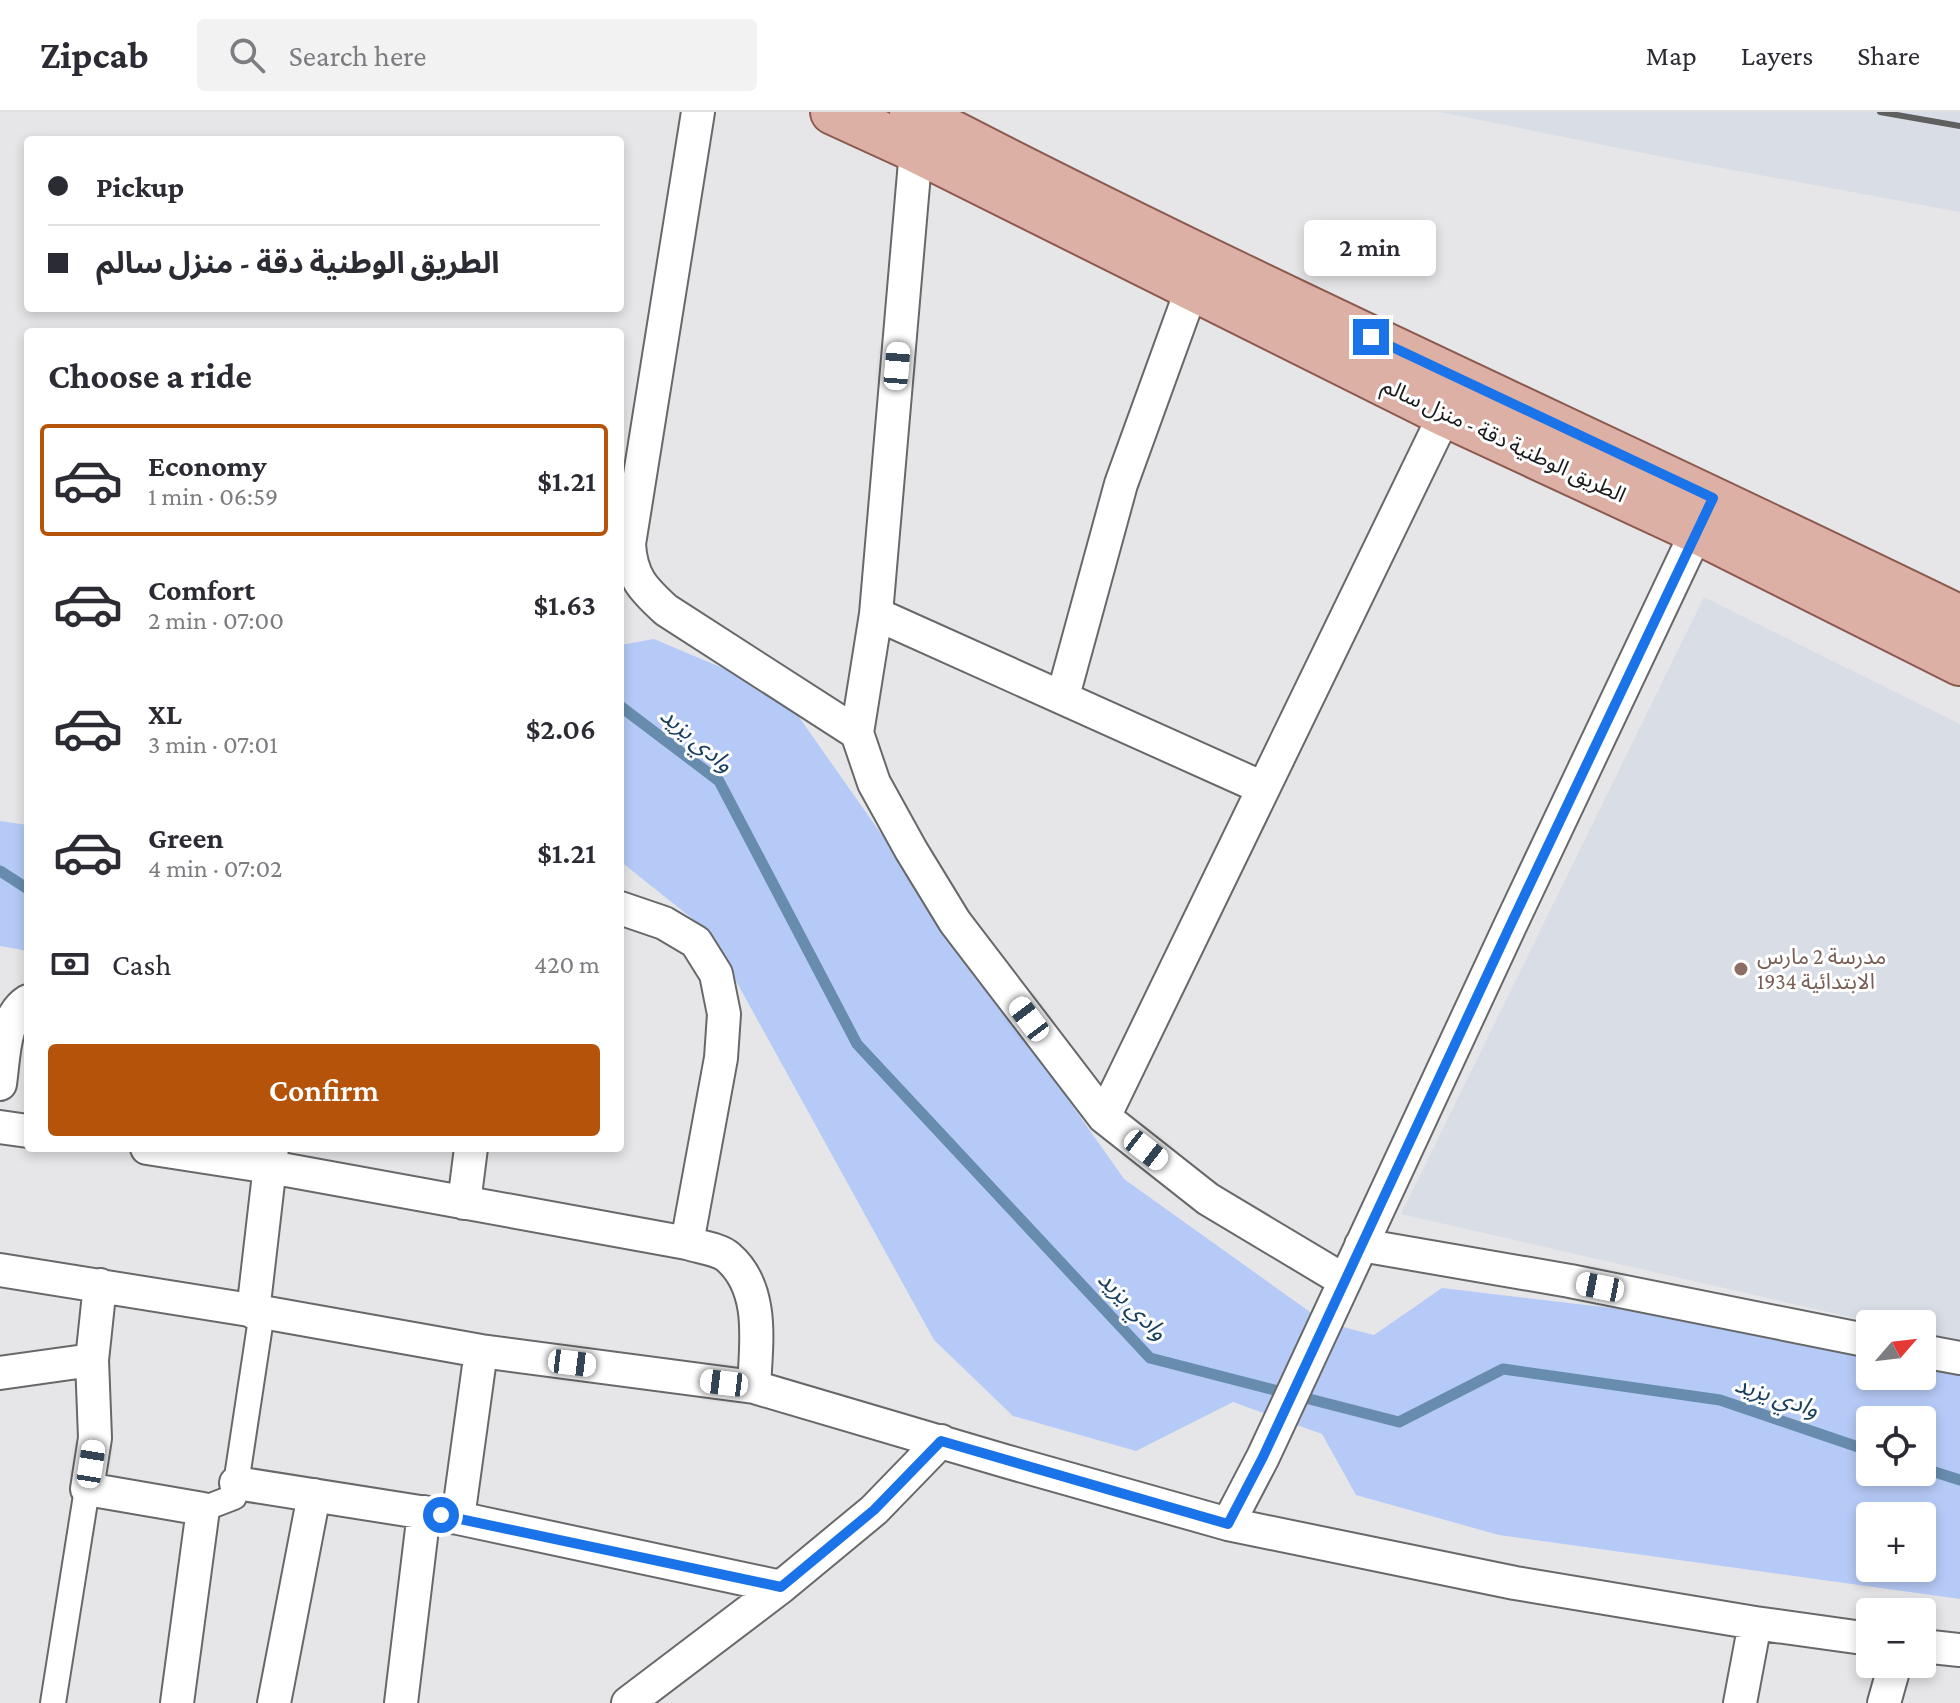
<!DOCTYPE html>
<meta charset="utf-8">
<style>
:root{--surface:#fff;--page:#f2f2f3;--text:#2b2b33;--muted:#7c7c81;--line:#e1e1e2;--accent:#b45309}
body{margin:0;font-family:"Crimson Pro","Noto Sans Arabic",serif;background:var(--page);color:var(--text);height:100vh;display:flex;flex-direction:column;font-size:30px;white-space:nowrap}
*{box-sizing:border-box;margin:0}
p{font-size:26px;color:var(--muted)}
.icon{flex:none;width:44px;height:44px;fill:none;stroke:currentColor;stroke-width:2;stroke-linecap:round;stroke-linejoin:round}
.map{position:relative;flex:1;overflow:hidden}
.sheet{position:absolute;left:24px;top:216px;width:600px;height:824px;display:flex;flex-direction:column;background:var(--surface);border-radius:8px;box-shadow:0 4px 12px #0003}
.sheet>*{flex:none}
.guide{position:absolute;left:24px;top:24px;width:600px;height:176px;border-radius:8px;box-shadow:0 4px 12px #0003;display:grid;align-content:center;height:176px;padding:0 24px;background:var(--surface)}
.needle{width:52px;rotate:62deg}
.controls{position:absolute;left:1856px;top:1198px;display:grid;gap:16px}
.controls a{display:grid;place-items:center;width:80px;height:80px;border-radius:8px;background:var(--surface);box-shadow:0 4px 12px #0003;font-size:40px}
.end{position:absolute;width:36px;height:36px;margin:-18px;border:10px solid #1a73e8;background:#fff;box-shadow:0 0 0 4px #fff}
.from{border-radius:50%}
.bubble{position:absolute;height:56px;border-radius:8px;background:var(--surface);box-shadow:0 4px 12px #0003;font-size:26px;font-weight:600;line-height:56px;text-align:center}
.car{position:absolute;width:24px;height:48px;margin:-24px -12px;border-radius:10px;box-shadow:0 0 6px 2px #0007;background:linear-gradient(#fff 24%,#345 0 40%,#fff 0 76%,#345 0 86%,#fff 0)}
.guide b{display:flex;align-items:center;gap:28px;height:76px;font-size:30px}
.guide b+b{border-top:2px solid var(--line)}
.guide i{width:20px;height:20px;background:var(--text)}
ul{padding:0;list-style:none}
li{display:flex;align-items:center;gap:24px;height:112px;margin:0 16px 12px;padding:0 8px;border:4px solid transparent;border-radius:8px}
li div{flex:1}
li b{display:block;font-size:30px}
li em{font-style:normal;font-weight:600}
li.current{border-color:var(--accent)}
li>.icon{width:72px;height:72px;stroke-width:1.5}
h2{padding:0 24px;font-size:36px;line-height:96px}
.pay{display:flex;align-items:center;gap:20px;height:88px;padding:0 24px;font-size:30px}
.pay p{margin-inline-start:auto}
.action{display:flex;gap:16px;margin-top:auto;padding:16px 24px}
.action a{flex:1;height:92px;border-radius:8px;background:var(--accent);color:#fff;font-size:32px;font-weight:600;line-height:92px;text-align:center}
header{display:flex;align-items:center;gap:48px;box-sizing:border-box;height:112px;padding:0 40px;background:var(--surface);border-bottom:2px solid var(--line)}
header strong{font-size:38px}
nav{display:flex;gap:44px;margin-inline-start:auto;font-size:28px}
.search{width:560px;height:72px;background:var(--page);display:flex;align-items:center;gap:20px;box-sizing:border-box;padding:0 28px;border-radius:8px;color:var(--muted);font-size:30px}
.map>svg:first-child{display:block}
</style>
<header>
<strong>Zipcab</strong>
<div class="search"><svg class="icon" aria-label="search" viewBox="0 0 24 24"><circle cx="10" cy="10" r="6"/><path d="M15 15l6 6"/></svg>Search here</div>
<nav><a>Map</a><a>Layers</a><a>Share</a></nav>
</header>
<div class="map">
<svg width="1960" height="1591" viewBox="0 0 1960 1591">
<rect width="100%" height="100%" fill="#e6e6e8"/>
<path fill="#d9dde6" d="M 1440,0 L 1960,0 L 1960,100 L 1668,46 Z
M 1704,485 L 1960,612 L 1960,1230 L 1922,1221 L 1922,1212 L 1881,1212 L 1401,1102 Z"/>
<path fill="#b6caf7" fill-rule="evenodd" d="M 654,527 L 782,581 L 1124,1067 L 1324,1210 L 1374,1223 L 1442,1176 L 1739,1211 L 1870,1240 L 1870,1264 L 1922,1264 L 1922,1251 L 1960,1259 L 1960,1487 L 1499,1423 L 1356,1383 L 1322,1322 L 1233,1290 L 1136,1339 L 1013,1304 L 934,1228 L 709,820 L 620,749 L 620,533 ZM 1870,1308 L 1922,1308 L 1922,1360 L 1870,1360 ZM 1870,1404 L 1922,1404 L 1922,1456 L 1870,1456 Z
M 0,709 L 28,713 L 28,839 L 0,834 Z"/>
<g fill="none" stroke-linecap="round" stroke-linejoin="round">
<path stroke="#678cae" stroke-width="11" d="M 620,594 L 719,669 L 857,932 L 1150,1246 L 1399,1310 L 1503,1257 L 1720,1288 L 1870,1339
M 0,759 L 28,777
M 1922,1356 L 1960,1368"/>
<g stroke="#676869" stroke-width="28">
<path id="pedestrian" d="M 203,1397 L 234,1385 L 262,1200
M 53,1591 L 87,1377"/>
</g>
<g stroke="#676869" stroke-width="36">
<path id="minor" d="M 698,0 L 629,432 C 631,465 643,477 666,498 L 857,621
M 916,38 L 876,502 L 857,621 L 874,671 L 911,738 L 955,810 L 1104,1005 L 1208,1087 L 1345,1169
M 876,502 L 1263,676
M 1063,584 L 1121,372 L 1199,157
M 620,796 L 664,811 L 696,830 L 716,862 L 724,902 L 721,946 L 687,1131
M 0,972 C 4,945 3,905 28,889
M 1104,1005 L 1445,302
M 0,1015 L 28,1019
M 147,1036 L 270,1055 L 687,1131 C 699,1135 719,1137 728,1145 C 765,1177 756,1232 754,1275
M 464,1091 L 471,1036
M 1361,1133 L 1570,1169 L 1870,1229
M 0,1158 L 262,1200 L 481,1239 L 754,1275 L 1005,1349 L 1228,1412 L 1515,1471 L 1755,1511 L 1870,1527
M 100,1173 L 92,1248 L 95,1326 L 87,1377 L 203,1397 L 177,1591
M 253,1200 L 272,1036
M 1922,1239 L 1960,1246
M 0,1261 L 92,1248
M 236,1371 L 458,1406 L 781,1475
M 458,1406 L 481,1239
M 1228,1412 L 1263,1345 L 1510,814 L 1705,402
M 1922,1534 L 1960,1538
M 274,1591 L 314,1383
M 401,1591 L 424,1400
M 628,1591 L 781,1475 L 874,1398 L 941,1329
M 1740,1591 L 1755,1511
M 1884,1591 L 1895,1552"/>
</g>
<g stroke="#8b5a4f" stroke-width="48">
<path id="primary" d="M 833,0 L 916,38 L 1445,302 L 1697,419 L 1960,551
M 912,0 C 1256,179 1612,336 1960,506"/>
</g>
<use href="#pedestrian" stroke="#fff" stroke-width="24"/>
<use href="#minor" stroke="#fff" stroke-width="32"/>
<use href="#primary" stroke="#ddb0a6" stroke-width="44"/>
<path stroke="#5f5f60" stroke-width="6" d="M 1880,0 L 1960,14"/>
</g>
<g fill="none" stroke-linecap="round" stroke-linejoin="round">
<path stroke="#1a73e8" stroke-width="10" d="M 441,1403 L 781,1475 L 874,1398 L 941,1329 L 1228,1412 L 1263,1345 L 1510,814 L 1713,386 L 1371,225"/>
</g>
<circle fill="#8d6e63" stroke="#fff" stroke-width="3" cx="1741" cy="857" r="8"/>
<g text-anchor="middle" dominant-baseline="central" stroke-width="6" stroke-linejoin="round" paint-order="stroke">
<g font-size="22" fill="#1b1b1c" stroke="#fff">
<text transform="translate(1504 328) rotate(25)">الطريق الوطنية دقة - منزل سالم</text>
</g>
<g font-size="22" fill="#785e54" stroke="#fff" text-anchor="start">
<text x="1757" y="844">مدرسة 2 مارس<tspan x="1757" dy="25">1934 الابتدائية</tspan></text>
</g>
<g font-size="24" font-style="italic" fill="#173e5e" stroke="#fff">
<text transform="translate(697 627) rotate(40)">وادي يزيد</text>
<text transform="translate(1133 1193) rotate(45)">وادي يزيد</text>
<text transform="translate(1777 1284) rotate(18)">وادي يزيد</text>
</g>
</g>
</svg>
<div class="controls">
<a><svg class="needle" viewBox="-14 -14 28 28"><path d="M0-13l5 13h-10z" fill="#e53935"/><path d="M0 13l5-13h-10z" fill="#7c7c81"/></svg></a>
<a><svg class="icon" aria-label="locate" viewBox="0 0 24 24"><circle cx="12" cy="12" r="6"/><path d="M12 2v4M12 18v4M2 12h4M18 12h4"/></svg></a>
<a>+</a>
<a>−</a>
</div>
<i class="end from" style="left:441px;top:1403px"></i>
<i class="end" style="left:1371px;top:225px"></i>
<div class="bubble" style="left:1304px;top:108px;width:132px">2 min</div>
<i class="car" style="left:897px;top:254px;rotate:5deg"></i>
<i class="car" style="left:1029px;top:907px;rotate:323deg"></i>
<i class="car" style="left:1146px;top:1038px;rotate:128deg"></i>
<i class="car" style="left:1600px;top:1175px;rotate:281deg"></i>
<i class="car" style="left:572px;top:1251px;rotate:97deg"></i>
<i class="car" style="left:724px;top:1271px;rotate:277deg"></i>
<i class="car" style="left:91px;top:1352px;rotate:9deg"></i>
<div class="guide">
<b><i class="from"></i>Pickup</b>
<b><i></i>الطريق الوطنية دقة - منزل سالم</b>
</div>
<section class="sheet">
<h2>Choose a ride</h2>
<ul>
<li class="current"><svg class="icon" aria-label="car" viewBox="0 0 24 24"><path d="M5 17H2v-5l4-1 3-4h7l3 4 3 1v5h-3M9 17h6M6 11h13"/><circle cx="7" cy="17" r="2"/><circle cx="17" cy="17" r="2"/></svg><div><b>Economy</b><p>1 min · 06:59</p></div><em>$1.21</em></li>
<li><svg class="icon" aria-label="car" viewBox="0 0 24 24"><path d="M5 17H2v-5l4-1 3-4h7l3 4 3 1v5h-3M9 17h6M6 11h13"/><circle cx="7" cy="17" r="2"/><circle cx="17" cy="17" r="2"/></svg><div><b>Comfort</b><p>2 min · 07:00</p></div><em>$1.63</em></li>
<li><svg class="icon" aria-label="car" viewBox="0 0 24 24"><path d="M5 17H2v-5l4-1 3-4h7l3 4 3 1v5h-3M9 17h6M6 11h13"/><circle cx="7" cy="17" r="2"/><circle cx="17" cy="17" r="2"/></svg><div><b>XL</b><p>3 min · 07:01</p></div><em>$2.06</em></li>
<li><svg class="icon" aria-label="car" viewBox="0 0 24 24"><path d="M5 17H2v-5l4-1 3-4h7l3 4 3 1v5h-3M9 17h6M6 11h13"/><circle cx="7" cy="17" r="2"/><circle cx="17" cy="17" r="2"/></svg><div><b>Green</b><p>4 min · 07:02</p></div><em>$1.21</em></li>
</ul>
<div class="pay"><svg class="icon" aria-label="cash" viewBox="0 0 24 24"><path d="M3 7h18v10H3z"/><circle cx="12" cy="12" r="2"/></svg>Cash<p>420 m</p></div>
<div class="action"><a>Confirm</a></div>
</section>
</div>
